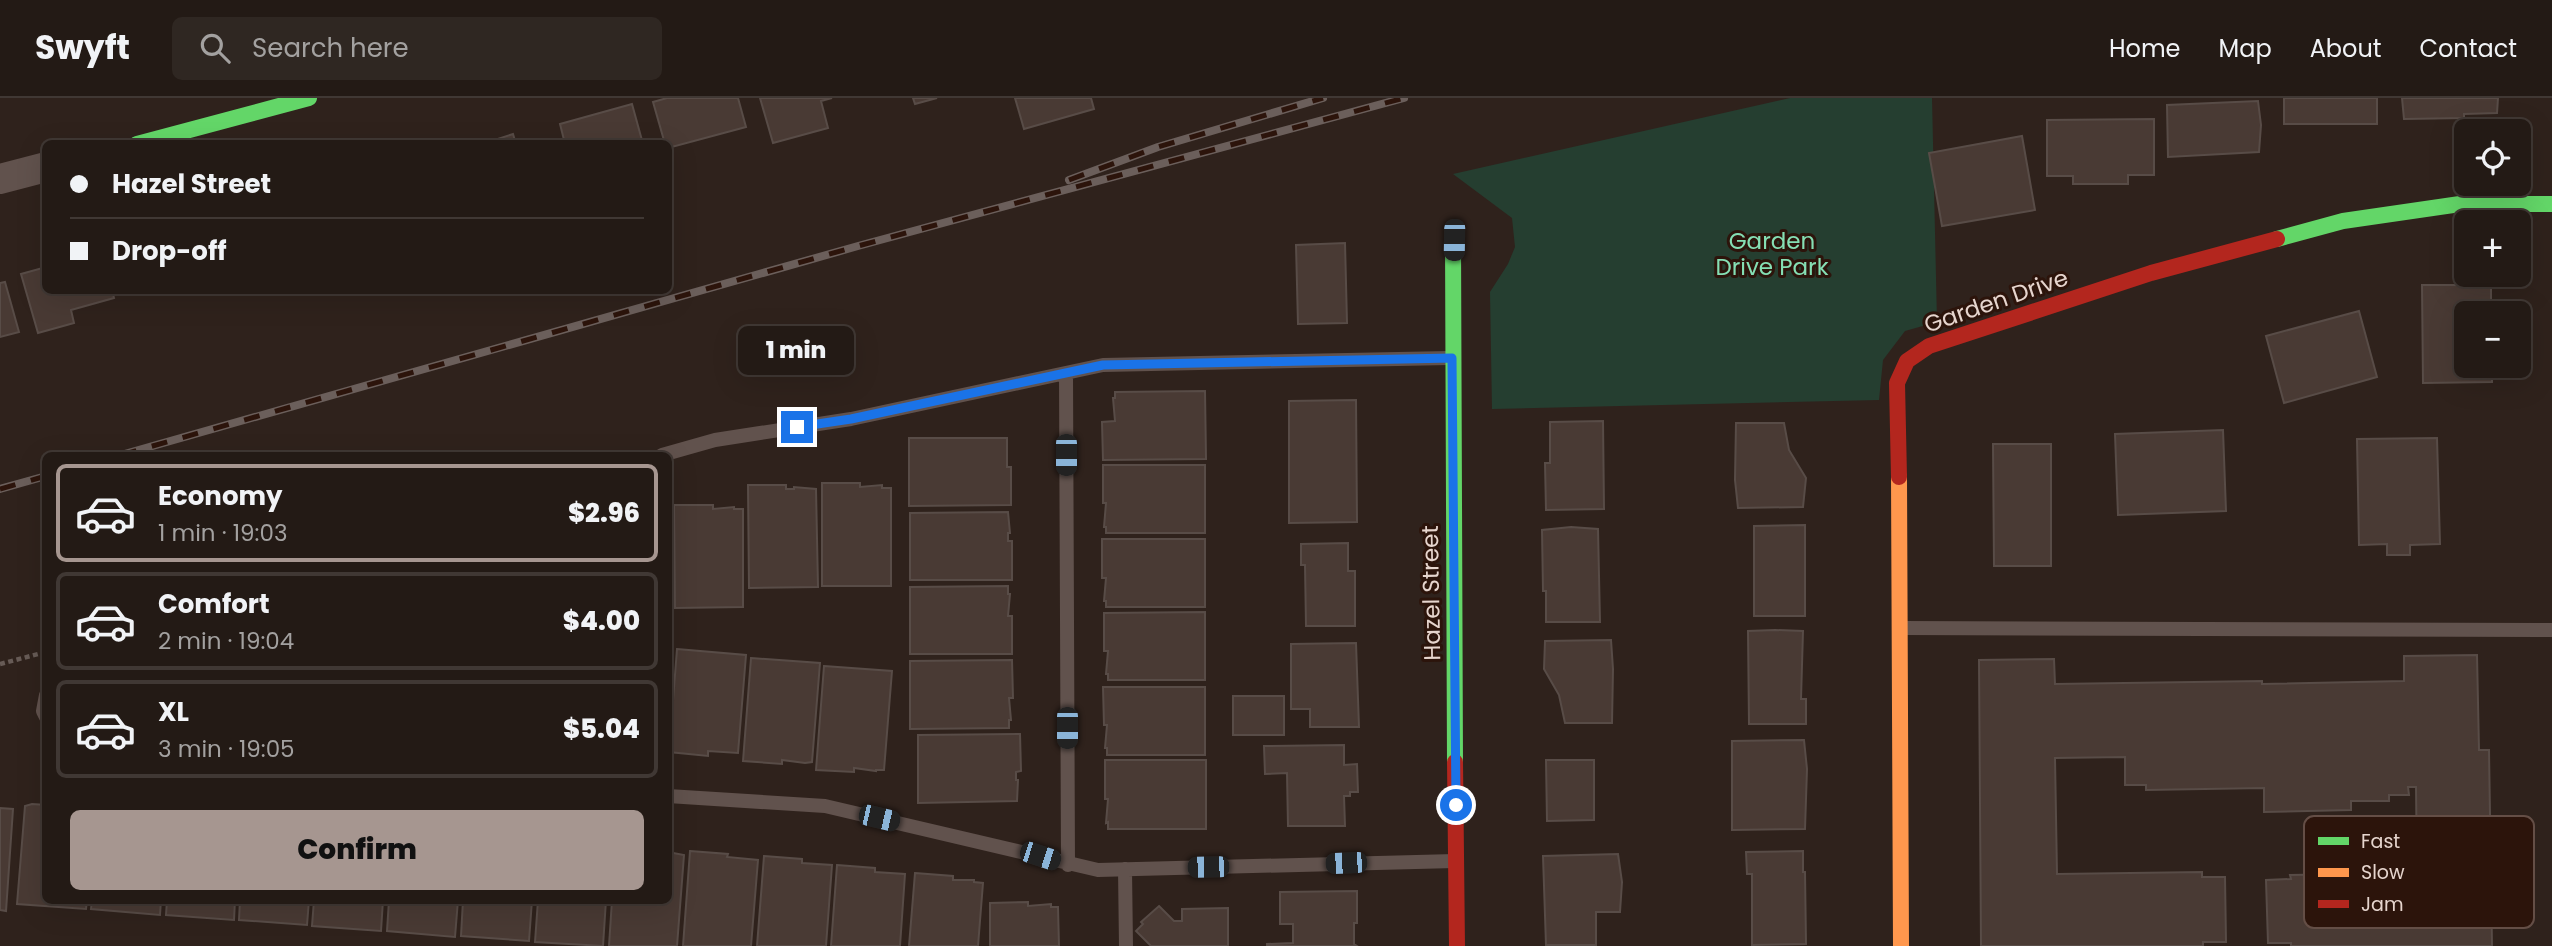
<!DOCTYPE html>
<meta charset="utf-8">
<style>
:root{--surface:#231a15;--page:#2f2722;--text:#f1f3f6;--muted:#a3a1a0;--line:#403834;--accent:#a69690}
body{margin:0;font-family:Poppins,sans-serif;background:var(--page);color:var(--text);height:100vh;display:flex;flex-direction:column;font-size:26px;white-space:nowrap}
*{box-sizing:border-box;margin:0}
p{font-size:23px;color:var(--muted)}
.icon{flex:none;width:38px;height:38px;fill:none;stroke:currentColor;stroke-width:2;stroke-linecap:round;stroke-linejoin:round}
.map{position:relative;flex:1;overflow:hidden}
.drawer{position:absolute;left:42px;top:354px;width:630px;height:452px;display:flex;flex-direction:column;background:var(--surface);border-radius:10px;box-shadow:0 7px 28px #0002,0 0 0 2px var(--line)}
.drawer>*{flex:none}
.top-card{position:absolute;left:42px;top:42px;width:630px;height:154px;border-radius:10px;box-shadow:0 7px 28px #0002,0 0 0 2px var(--line);display:grid;align-content:center;height:154px;padding:0 28px;background:var(--surface)}
.buttons{position:absolute;left:2454px;top:21px;display:grid;gap:14px}
.buttons a{display:grid;place-items:center;width:77px;height:77px;border-radius:10px;background:var(--surface);box-shadow:0 7px 28px #0002,0 0 0 2px var(--line);font-size:35px}
.end{position:absolute;width:32px;height:32px;margin:-16px;border:9px solid #1a73e8;background:#fff;box-shadow:0 0 0 4px #fff}
.from{border-radius:50%}
.bubble{position:absolute;height:49px;border-radius:10px;background:var(--surface);box-shadow:0 7px 28px #0002,0 0 0 2px var(--line);font-size:23px;font-weight:800;line-height:49px;text-align:center}
.car{position:absolute;width:21px;height:42px;margin:-21px -10px;border-radius:9px;box-shadow:0 0 5px 2px #0007;background:linear-gradient(#222 24%,#8ab4d8 0 40%,#222 0 76%,#8ab4d8 0 86%,#222 0)}
.top-card b{display:flex;align-items:center;gap:24px;height:66px;font-size:26px}
.top-card b+b{border-top:2px solid var(--line)}
.top-card i{width:18px;height:18px;background:var(--text)}
ul{padding:12px 0 0;list-style:none}
li{display:flex;align-items:center;gap:21px;height:98px;margin:0 14px 10px;padding:0 14px;border:4px solid var(--line);border-radius:10px}
li div{flex:1}
li b{display:block;font-size:26px}
li em{font-style:normal;font-weight:800}
li.selected{border-color:var(--accent)}
li>.icon{width:63px;height:63px;stroke-width:1.5}
.action{display:flex;gap:14px;margin-top:auto;padding:14px 28px}
.action a{flex:1;height:80px;border-radius:10px;background:var(--accent);color:#111;font-size:28px;font-weight:800;line-height:80px;text-align:center}
header{display:flex;align-items:center;gap:42px;box-sizing:border-box;height:98px;padding:0 35px;background:var(--surface);border-bottom:2px solid var(--line)}
header strong{font-size:33px}
nav{display:flex;gap:38px;margin-inline-start:auto;font-size:24px}
.search{width:490px;height:63px;background:var(--page);display:flex;align-items:center;gap:18px;box-sizing:border-box;padding:0 24px;border-radius:10px;color:var(--muted);font-size:26px}
.map>svg:first-child{display:block}
</style>
<header>
<strong>Swyft</strong>
<div class="search"><svg class="icon" aria-label="search" viewBox="0 0 24 24"><circle cx="10" cy="10" r="6"/><path d="M15 15l6 6"/></svg>Search here</div>
<nav><a>Home</a><a>Map</a><a>About</a><a>Contact</a></nav>
</header>
<div class="map">
<svg width="2552" height="848" viewBox="0 0 2552 848">
<rect width="100%" height="100%" fill="#2f221c"/>
<path fill="#253e30" d="M 1790,0 L 1932,0 L 1937,224 L 1905,233 L 1883,262 L 1879,302 L 1492,311 L 1490,194 L 1508,166 L 1515,149 L 1512,120 L 1453,76 Z"/>
<path fill="#493a34" stroke="#584c47" stroke-width="2" d="M 667,0 L 738,0 L 746,29 L 668,50 L 668,46 L 665,46 L 653,4 Z
M 760,0 L 832,0 L 821,3 L 828,30 L 773,45 Z
M 913,0 L 937,0 L 915,6 Z
M 1015,0 L 1091,0 L 1094,11 L 1024,31 Z
M 2284,0 L 2377,0 L 2377,26 L 2284,26 Z
M 2402,0 L 2498,0 L 2497,15 L 2464,16 L 2464,20 L 2404,21 Z
M 2258,3 L 2261,27 L 2259,54 L 2168,59 L 2167,7 Z
M 632,6 L 643,46 L 565,46 L 560,26 Z
M 2154,21 L 2154,77 L 2128,77 L 2128,86 L 2073,86 L 2073,78 L 2047,78 L 2047,22 Z
M 513,36 L 516,46 L 489,46 L 488,44 Z
M 2022,38 L 2035,112 L 1942,128 L 1929,55 Z
M 1345,145 L 1347,225 L 1298,226 L 1296,147 Z
M 46,169 L 46,192 L 112,192 L 114,200 L 71,212 L 74,225 L 38,235 L 21,176 Z
M 5,184 L 19,234 L 0,239 L 0,185 Z
M 2422,187 L 2491,187 L 2491,215 L 2466,215 L 2466,268 L 2492,268 L 2492,284 L 2423,285 Z
M 2359,213 L 2377,279 L 2284,305 L 2266,238 Z
M 1205,293 L 1206,361 L 1103,362 L 1102,324 L 1115,323 L 1113,300 L 1115,300 L 1115,294 Z
M 1356,302 L 1357,424 L 1289,425 L 1289,303 Z
M 1603,323 L 1604,411 L 1546,412 L 1545,365 L 1550,365 L 1550,324 Z
M 1736,325 L 1784,325 L 1789,352 L 1806,380 L 1803,409 L 1738,410 L 1735,382 Z
M 2223,332 L 2226,413 L 2118,417 L 2115,336 Z
M 909,340 L 1007,340 L 1007,369 L 1011,369 L 1011,407 L 909,408 Z
M 2437,340 L 2440,446 L 2410,447 L 2410,457 L 2387,457 L 2387,446 L 2359,447 L 2357,341 Z
M 1993,346 L 2051,346 L 2051,468 L 1994,468 Z
M 1103,367 L 1205,367 L 1205,435 L 1106,435 L 1106,429 L 1104,429 L 1106,405 L 1103,405 Z
M 822,385 L 860,385 L 860,389 L 882,387 L 882,390 L 891,390 L 891,488 L 822,488 Z
M 748,387 L 786,387 L 786,391 L 794,391 L 794,389 L 816,391 L 818,489 L 749,490 Z
M 674,407 L 713,407 L 713,411 L 734,409 L 734,411 L 743,411 L 743,509 L 675,510 Z
M 1008,414 L 1010,435 L 1008,435 L 1008,443 L 1012,443 L 1012,482 L 910,482 L 910,415 Z
M 1805,427 L 1805,518 L 1754,518 L 1754,428 Z
M 1571,429 L 1598,431 L 1600,524 L 1546,524 L 1546,493 L 1543,493 L 1542,432 Z
M 1102,441 L 1205,441 L 1205,509 L 1106,509 L 1106,503 L 1104,503 L 1106,480 L 1102,480 Z
M 1348,445 L 1348,473 L 1355,473 L 1355,528 L 1306,528 L 1305,467 L 1301,467 L 1301,446 Z
M 1008,488 L 1008,496 L 1010,496 L 1008,518 L 1012,518 L 1012,556 L 910,556 L 910,489 Z
M 1205,514 L 1205,582 L 1108,582 L 1108,576 L 1106,576 L 1108,553 L 1104,553 L 1104,515 Z
M 1775,532 L 1803,533 L 1801,601 L 1806,601 L 1806,626 L 1749,626 L 1748,533 Z
M 1611,542 L 1613,571 L 1612,625 L 1565,625 L 1559,597 L 1544,571 L 1545,543 Z
M 1356,545 L 1359,629 L 1310,629 L 1310,611 L 1291,611 L 1291,546 Z
M 668,548 L 672,548 L 668,597 Z
M 677,551 L 746,557 L 738,655 L 708,653 L 708,658 L 669,654 Z
M 2477,557 L 2479,652 L 2489,652 L 2492,848 L 2291,848 L 2291,845 L 2268,845 L 2266,782 L 2291,781 L 2290,777 L 2417,775 L 2416,689 L 2408,689 L 2409,697 L 2389,697 L 2389,703 L 2351,703 L 2351,712 L 2264,714 L 2264,690 L 2146,692 L 2146,687 L 2125,687 L 2125,659 L 2055,660 L 2057,776 L 2202,774 L 2202,779 L 2225,779 L 2226,844 L 2203,844 L 2203,848 L 1981,848 L 1979,562 L 2054,561 L 2055,586 L 2262,583 L 2262,586 L 2404,583 L 2404,558 Z
M 751,560 L 820,565 L 812,664 L 805,665 L 782,662 L 782,666 L 743,663 Z
M 1012,562 L 1013,600 L 1009,600 L 1011,622 L 1009,622 L 1009,630 L 910,631 L 910,563 Z
M 824,568 L 892,573 L 884,672 L 876,672 L 876,673 L 854,670 L 854,674 L 816,672 Z
M 1103,589 L 1205,589 L 1205,657 L 1107,657 L 1107,650 L 1105,650 L 1107,627 L 1104,627 Z
M 1233,598 L 1284,598 L 1284,637 L 1233,637 Z
M 1020,636 L 1021,673 L 1016,674 L 1016,682 L 1018,682 L 1017,703 L 918,705 L 918,637 Z
M 1804,642 L 1807,671 L 1805,731 L 1732,732 L 1732,643 Z
M 1344,647 L 1344,667 L 1357,666 L 1358,694 L 1350,694 L 1350,698 L 1344,698 L 1345,728 L 1288,728 L 1287,675 L 1265,676 L 1264,648 Z
M 1105,662 L 1206,662 L 1206,731 L 1108,731 L 1108,724 L 1106,725 L 1108,701 L 1105,701 Z
M 1546,662 L 1594,662 L 1594,722 L 1547,723 Z
M 32,706 L 46,707 L 46,802 L 87,802 L 86,811 L 17,806 L 25,708 Z
M 0,710 L 13,711 L 6,813 L 0,812 Z
M 690,753 L 728,756 L 727,759 L 758,762 L 751,848 L 683,848 Z
M 1803,753 L 1803,774 L 1805,774 L 1806,846 L 1752,847 L 1752,776 L 1747,776 L 1746,754 Z
M 668,754 L 684,757 L 677,848 L 609,848 L 612,802 L 668,802 Z
M 1618,756 L 1622,784 L 1620,814 L 1596,814 L 1596,847 L 1546,847 L 1543,758 Z
M 764,758 L 802,761 L 802,765 L 832,767 L 826,848 L 757,848 Z
M 837,767 L 875,770 L 875,774 L 905,776 L 900,848 L 831,848 Z
M 915,775 L 953,778 L 953,782 L 974,782 L 974,784 L 983,785 L 978,848 L 909,848 Z
M 1357,793 L 1357,825 L 1354,825 L 1354,846 L 1357,848 L 1267,848 L 1267,846 L 1293,845 L 1293,826 L 1280,826 L 1280,794 Z
M 92,802 L 161,802 L 160,817 L 91,811 Z
M 167,802 L 235,802 L 234,822 L 166,817 Z
M 240,802 L 309,802 L 307,827 L 239,822 Z
M 314,802 L 383,802 L 381,833 L 312,828 Z
M 389,802 L 458,802 L 455,839 L 387,833 Z
M 463,802 L 532,802 L 529,843 L 461,838 Z
M 538,802 L 606,802 L 603,848 L 535,844 Z
M 1028,804 L 1028,808 L 1051,806 L 1051,809 L 1058,809 L 1059,848 L 990,848 L 990,805 Z
M 1159,808 L 1174,823 L 1182,823 L 1182,811 L 1228,810 L 1228,848 L 1151,848 L 1136,833 L 1143,826 L 1141,824 Z"/>
<g fill="none" stroke-linecap="round" stroke-linejoin="round">
<path stroke="#675b56" stroke-width="4.5" stroke-dasharray="5 3.5" stroke-linecap="butt" d="M 0,566 L 46,554"/>
<path stroke="#61524d" stroke-width="14" d="M 1066,275 L 1068,767
M 662,357 L 715,342 L 851,321 L 1103,267 L 1449,260
M 1902,530 L 2552,532
M 46,597 L 43,613 L 46,619
M 668,698 L 825,708 L 1098,772 L 1455,763
M 1125,771 L 1126,848"/>
<path stroke="#61524d" stroke-width="30" d="M 0,81 L 46,69"/>
<path stroke="#63d668" stroke-width="16" d="M 137,46 L 309,0
M 2277,141 L 2343,123 L 2460,106 L 2552,106
M 1453,142 L 1455,664"/>
<path stroke="#ff974d" stroke-width="16" d="M 1899,379 L 1901,848"/>
<path stroke="#b3261e" stroke-width="16" d="M 1899,379 L 1897,285 L 1907,263 L 1929,248 L 2151,175 L 2277,141
M 1455,664 L 1457,848"/>
<g stroke="#6b5f5b" stroke-width="8">
<path id="rail" d="M 1069,82 L 1158,49 L 1323,0
M 121,357 L 858,148 L 1404,0
M 0,391 L 46,378"/>
</g>
<use href="#rail" stroke="#2c140b" stroke-width="5" stroke-dasharray="16" stroke-linecap="butt"/>
</g>
<g fill="none" stroke-linecap="round" stroke-linejoin="round">
<path stroke="#1a73e8" stroke-width="9" d="M 797,329 L 851,321 L 1103,267 L 1452,260 L 1456,707"/>
</g>
<g text-anchor="middle" dominant-baseline="central" stroke-width="6" stroke-linejoin="round" paint-order="stroke">
<g font-size="23" fill="#85dfb4" stroke="#2c140b">
<text x="1772" y="143">Garden<tspan x="1772" dy="26">Drive Park</tspan></text>
</g>
<g font-size="23" fill="#e6d5ce" stroke="#2c140b">
<text transform="translate(1996 203) rotate(-19)">Garden Drive</text>
<text transform="translate(1431 495) rotate(-91)">Hazel Street</text>
</g>
</g>
<rect x="2304" y="718" width="230" height="112" rx="10" fill="#2c140b" stroke="#644e46" stroke-width="2"/>
<rect x="2318" y="739" width="31" height="8" fill="#63d668"/>
<rect x="2318" y="770" width="31" height="9" fill="#ff974d"/>
<rect x="2318" y="802" width="31" height="8" fill="#b3261e"/>
<g font-size="19" fill="#e6d5ce">
<text x="2361" y="750">Fast</text>
<text x="2361" y="781">Slow</text>
<text x="2361" y="813">Jam</text>
</g>
</svg>
<div class="buttons">
<a><svg class="icon" aria-label="locate" viewBox="0 0 24 24"><circle cx="12" cy="12" r="6"/><path d="M12 2v4M12 18v4M2 12h4M18 12h4"/></svg></a>
<a>+</a>
<a>−</a>
</div>
<i class="end from" style="left:1456px;top:707px"></i>
<i class="end" style="left:797px;top:329px"></i>
<div class="bubble" style="left:738px;top:228px;width:116px">1 min</div>
<i class="car" style="left:1454px;top:142px;rotate:181deg"></i>
<i class="car" style="left:1066px;top:357px;rotate:180deg"></i>
<i class="car" style="left:1067px;top:630px;rotate:180deg"></i>
<i class="car" style="left:879px;top:720px;rotate:103deg"></i>
<i class="car" style="left:1040px;top:758px;rotate:108deg"></i>
<i class="car" style="left:1346px;top:765px;rotate:268deg"></i>
<i class="car" style="left:1208px;top:769px;rotate:269deg"></i>
<div class="top-card">
<b><i class="from"></i>Hazel Street</b>
<b><i></i>Drop-off</b>
</div>
<section class="drawer">
<ul>
<li class="selected"><svg class="icon" aria-label="car" viewBox="0 0 24 24"><path d="M5 17H2v-5l4-1 3-4h7l3 4 3 1v5h-3M9 17h6M6 11h13"/><circle cx="7" cy="17" r="2"/><circle cx="17" cy="17" r="2"/></svg><div><b>Economy</b><p>1 min · 19:03</p></div><em>$2.96</em></li>
<li><svg class="icon" aria-label="car" viewBox="0 0 24 24"><path d="M5 17H2v-5l4-1 3-4h7l3 4 3 1v5h-3M9 17h6M6 11h13"/><circle cx="7" cy="17" r="2"/><circle cx="17" cy="17" r="2"/></svg><div><b>Comfort</b><p>2 min · 19:04</p></div><em>$4.00</em></li>
<li><svg class="icon" aria-label="car" viewBox="0 0 24 24"><path d="M5 17H2v-5l4-1 3-4h7l3 4 3 1v5h-3M9 17h6M6 11h13"/><circle cx="7" cy="17" r="2"/><circle cx="17" cy="17" r="2"/></svg><div><b>XL</b><p>3 min · 19:05</p></div><em>$5.04</em></li>
</ul>
<div class="action"><a>Confirm</a></div>
</section>
</div>
